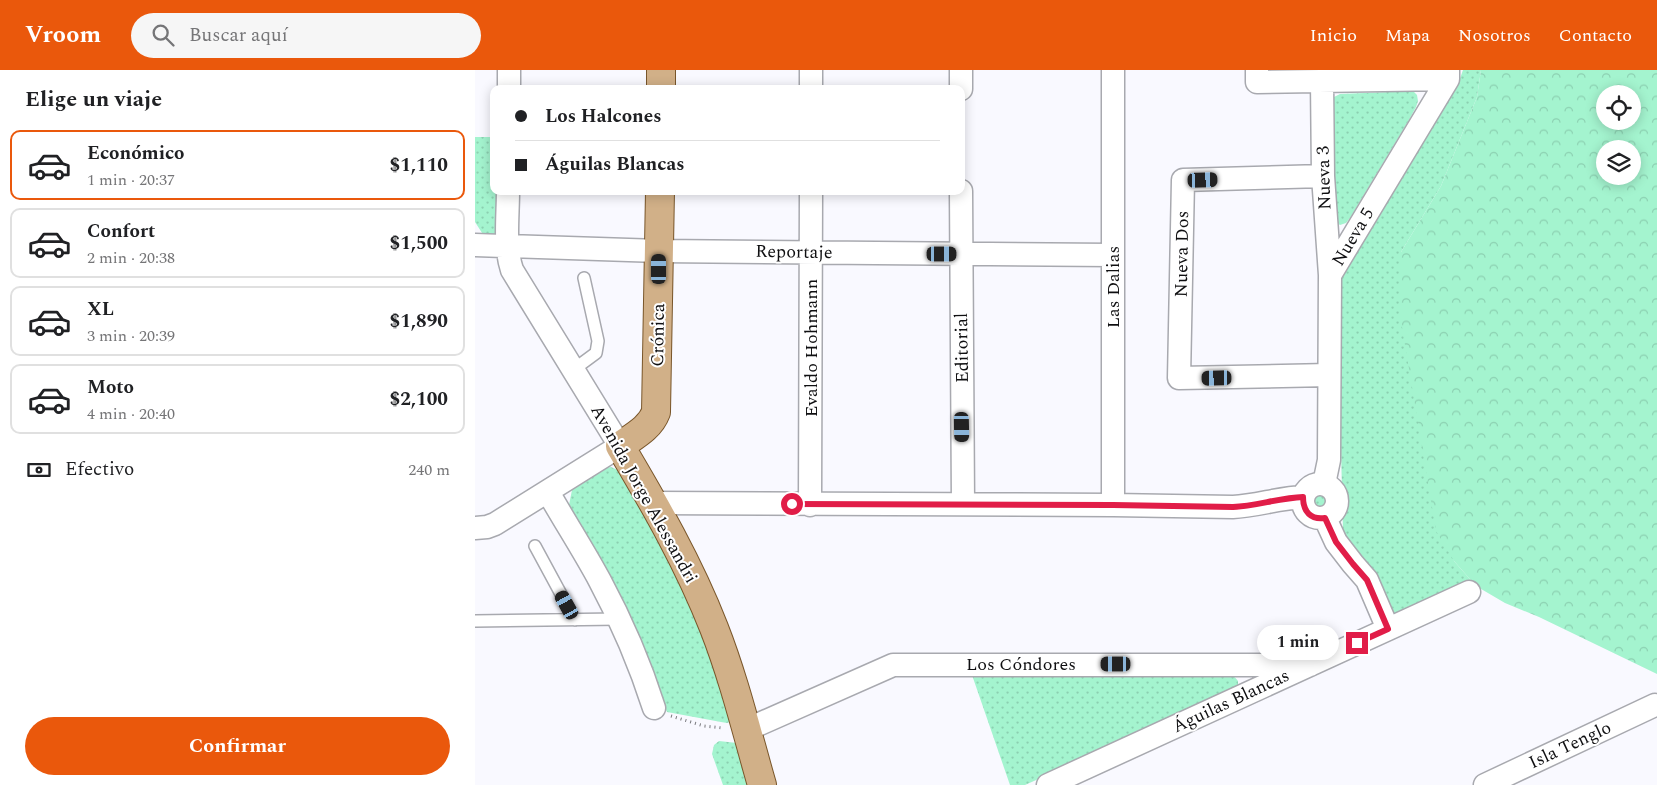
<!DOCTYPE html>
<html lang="es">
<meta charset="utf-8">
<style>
:root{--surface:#fff;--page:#f6f6f6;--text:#202124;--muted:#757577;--line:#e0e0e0;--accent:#ea580c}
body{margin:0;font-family:Spectral,serif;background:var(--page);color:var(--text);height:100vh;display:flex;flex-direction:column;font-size:19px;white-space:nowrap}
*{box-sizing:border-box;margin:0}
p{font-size:16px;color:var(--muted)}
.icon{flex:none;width:28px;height:28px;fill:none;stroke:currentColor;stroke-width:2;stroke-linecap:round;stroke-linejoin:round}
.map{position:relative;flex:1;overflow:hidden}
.side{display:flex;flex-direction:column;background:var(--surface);width:475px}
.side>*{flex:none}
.top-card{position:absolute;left:15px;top:15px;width:475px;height:110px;border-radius:10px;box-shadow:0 2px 12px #0003;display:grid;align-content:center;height:110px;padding:0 25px;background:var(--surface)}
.buttons{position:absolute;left:1121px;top:15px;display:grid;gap:10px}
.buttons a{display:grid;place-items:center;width:45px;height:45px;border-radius:50%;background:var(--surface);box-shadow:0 2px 12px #0003;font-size:25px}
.end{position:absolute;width:22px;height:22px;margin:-11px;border:6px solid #e11d48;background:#fff;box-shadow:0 0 0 2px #fff}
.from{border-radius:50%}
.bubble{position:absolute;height:35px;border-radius:18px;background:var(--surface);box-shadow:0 2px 12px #0003;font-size:16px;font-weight:700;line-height:35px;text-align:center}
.car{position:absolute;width:15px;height:30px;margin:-15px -8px;border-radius:6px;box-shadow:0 0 4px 1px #0007;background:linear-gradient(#222 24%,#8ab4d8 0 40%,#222 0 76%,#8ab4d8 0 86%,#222 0)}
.top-card b{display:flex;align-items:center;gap:18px;height:48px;font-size:19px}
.top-card b+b{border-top:1px solid var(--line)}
.top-card i{width:12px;height:12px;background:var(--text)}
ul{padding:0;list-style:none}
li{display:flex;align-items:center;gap:15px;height:70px;margin:0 10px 8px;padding:0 15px;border:2px solid var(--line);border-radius:10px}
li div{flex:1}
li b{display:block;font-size:19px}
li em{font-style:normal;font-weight:700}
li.selected{border-color:var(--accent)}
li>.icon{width:45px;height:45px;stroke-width:1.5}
h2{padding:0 25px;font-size:22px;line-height:60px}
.pay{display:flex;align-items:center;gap:12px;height:55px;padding:0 25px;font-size:19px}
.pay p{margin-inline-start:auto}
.cta{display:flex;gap:10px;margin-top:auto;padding:10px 25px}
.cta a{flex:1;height:58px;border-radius:30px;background:var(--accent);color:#fff;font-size:20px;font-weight:700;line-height:58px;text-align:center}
header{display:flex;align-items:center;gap:30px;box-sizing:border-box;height:70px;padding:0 25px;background:var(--accent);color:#fff}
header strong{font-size:24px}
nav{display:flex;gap:28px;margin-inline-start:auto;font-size:18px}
.search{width:350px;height:45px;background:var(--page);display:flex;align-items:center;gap:12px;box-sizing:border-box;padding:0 18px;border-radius:28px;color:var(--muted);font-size:19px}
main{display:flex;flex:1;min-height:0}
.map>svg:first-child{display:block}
</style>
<header>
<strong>Vroom</strong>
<div class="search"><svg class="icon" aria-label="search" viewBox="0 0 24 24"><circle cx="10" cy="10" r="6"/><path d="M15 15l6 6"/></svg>Buscar aquí</div>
<nav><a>Inicio</a><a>Mapa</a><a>Nosotros</a><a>Contacto</a></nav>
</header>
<main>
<section class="side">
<h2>Elige un viaje</h2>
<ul>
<li class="selected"><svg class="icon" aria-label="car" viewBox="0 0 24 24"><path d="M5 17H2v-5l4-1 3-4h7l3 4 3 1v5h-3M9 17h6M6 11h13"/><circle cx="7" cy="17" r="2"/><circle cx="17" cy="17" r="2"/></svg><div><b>Económico</b><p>1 min · 20:37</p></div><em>$1,110</em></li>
<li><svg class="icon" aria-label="car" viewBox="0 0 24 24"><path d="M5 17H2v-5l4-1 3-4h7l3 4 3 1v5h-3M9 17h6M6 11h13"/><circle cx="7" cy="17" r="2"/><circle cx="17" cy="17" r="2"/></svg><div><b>Confort</b><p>2 min · 20:38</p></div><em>$1,500</em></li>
<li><svg class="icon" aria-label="car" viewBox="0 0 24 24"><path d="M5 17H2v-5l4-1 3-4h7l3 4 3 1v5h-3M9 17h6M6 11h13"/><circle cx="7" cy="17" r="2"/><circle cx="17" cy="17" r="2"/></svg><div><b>XL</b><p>3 min · 20:39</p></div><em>$1,890</em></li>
<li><svg class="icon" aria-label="car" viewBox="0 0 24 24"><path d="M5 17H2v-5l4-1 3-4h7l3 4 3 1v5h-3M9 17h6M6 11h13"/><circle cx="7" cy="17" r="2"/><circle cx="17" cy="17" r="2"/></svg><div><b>Moto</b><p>4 min · 20:40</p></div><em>$2,100</em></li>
</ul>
<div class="pay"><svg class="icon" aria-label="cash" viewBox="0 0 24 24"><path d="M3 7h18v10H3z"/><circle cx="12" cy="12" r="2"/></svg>Efectivo<p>240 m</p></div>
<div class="cta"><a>Confirmar</a></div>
</section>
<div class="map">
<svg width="1182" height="715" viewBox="0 0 1182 715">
<defs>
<pattern id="grass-dots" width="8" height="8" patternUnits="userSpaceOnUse" patternTransform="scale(1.25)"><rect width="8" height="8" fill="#a4f4cf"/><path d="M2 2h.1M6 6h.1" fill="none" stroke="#8cd0b1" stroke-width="1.8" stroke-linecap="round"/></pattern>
<pattern id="forest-crowns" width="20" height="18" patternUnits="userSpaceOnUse" patternTransform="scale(1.25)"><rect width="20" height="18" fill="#a4f4cf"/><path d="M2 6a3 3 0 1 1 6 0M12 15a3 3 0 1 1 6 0" fill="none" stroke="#8cd0b1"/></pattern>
</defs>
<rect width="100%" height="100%" fill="#f9f9ff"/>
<path fill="url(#grass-dots)" d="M 988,0 L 1006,0 L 1002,27 L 966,116 L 926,182 L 979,491 L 1001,516 L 923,548 L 916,540 L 874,474 L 868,461 L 864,299 L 865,215 L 867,203 L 982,17 Z
M 938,21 L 942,25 L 943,31 L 941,37 L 934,50 L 875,148 L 871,153 L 865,155 L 859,151 L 857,34 L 859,27 L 865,24 Z
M 0,67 L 19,67 L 19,121 L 24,121 L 22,165 L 9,166 L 0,152 Z
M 136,397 L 145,401 L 214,524 L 257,651 L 252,653 L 246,652 L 192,642 L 94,435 L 97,420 L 128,398 Z
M834 431a11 11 0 1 1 22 0a11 11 0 1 1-22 0Z
M 497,605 L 758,605 L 763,611 L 763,620 L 550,715 L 535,715 Z
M 244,671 L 262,673 L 279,715 L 248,715 L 237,684 L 239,675 Z"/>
<path fill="url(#forest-crowns)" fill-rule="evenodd" d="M 1006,0 L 1182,0 L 1182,604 L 1064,547 L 1030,533 L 1001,516 L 979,491 L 961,461 L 926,251 L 926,182 L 966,116 L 1002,27 ZM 1130,24 L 1158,24 L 1158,51 L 1130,51 ZM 1130,79 L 1158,79 L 1158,106 L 1130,106 Z"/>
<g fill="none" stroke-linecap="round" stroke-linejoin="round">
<g stroke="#a8a9af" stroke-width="14">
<path id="lane" d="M 98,300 L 121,283 L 123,271 L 109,208
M 60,476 L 100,550
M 0,551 L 144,549"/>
</g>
<g stroke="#a8a9af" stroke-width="25">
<path id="street" d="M 336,0 L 336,19
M 638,0 L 638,435
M 782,0 L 782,12 L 973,9
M 847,11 L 848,106 L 855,205 L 854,390 L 849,414
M 34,19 L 34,0
M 486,19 L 486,0
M 848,106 L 708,110 L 704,308 L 854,305
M 486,121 L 488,434
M 0,175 L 184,181 L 638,185
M 855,205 L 973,9 L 973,0
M828 431a17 17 0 1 1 34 0a17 17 0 1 1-34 0Z
M 73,422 C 90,452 109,481 125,511 C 147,552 165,594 179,638
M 178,433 L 638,435 L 758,437 C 781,436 804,428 828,427
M 335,435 L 336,121
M 850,448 L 861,472 L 878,494 L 892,510 L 913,559
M 0,458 L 12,457 L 20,454 L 145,376 L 37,200 C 29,176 33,147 33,121
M 271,660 L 418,595 L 835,595
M 573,715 L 994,522
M 1010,715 L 1180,635"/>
</g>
<g stroke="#79562a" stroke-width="30">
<path id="primary" d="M 186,19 L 186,0
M 185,121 L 181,342 C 175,358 159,366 145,376 C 180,435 214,494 239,558 C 259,609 272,663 287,715"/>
</g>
<path stroke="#78787c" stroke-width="3" stroke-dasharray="1 4" stroke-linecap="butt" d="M 196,646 L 229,656 L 248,658"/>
<use href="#lane" stroke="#fff" stroke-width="11"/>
<use href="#street" stroke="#fff" stroke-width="22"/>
<use href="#primary" stroke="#d1b088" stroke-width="28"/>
</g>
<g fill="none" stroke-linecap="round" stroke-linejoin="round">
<path stroke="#e11d48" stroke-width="6" d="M 317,434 L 638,435 L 758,437 C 781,436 804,428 828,427 C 828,442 836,450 850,448 L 861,472 L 878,494 L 892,510 L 913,559 L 882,573"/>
</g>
<g text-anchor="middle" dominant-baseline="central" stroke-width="4" stroke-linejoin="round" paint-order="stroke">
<g font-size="18" fill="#0f0f11" stroke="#fff">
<text transform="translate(849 108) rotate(-92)">Nueva 3</text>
<text transform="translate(878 167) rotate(-59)">Nueva 5</text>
<text transform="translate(319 182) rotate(1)">Reportaje</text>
<text transform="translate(707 184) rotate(-89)">Nueva Dos</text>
<text transform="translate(638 217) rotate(-90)">Las Dalias</text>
<text transform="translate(183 265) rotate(-89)">Crónica</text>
<text transform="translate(336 278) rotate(-90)">Evaldo Hohmann</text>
<text transform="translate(487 278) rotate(-91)">Editorial</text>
<text transform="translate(169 424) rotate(61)">Avenida Jorge Alessandri</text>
<text x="546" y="594">Los Cóndores</text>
<text transform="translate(756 631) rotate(-25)">Águilas Blancas</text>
<text transform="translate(1095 675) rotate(-25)">Isla Tenglo</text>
</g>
</g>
</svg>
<div class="buttons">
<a><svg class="icon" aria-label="locate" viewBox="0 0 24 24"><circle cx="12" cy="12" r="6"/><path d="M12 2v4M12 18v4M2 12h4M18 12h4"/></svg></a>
<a><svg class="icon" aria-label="layers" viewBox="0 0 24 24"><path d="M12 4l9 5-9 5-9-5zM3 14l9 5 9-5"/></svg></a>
</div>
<i class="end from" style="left:317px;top:434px"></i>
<i class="end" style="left:882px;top:573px"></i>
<div class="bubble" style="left:782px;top:555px;width:82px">1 min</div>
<i class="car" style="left:728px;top:110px;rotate:88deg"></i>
<i class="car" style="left:467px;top:184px;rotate:90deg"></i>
<i class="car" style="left:184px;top:199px;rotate:0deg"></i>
<i class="car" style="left:742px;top:308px;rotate:269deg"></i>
<i class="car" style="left:487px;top:357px;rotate:179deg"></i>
<i class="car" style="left:92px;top:535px;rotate:331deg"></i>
<i class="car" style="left:641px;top:594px;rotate:270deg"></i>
<div class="top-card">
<b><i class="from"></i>Los Halcones</b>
<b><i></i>Águilas Blancas</b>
</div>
</div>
</main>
